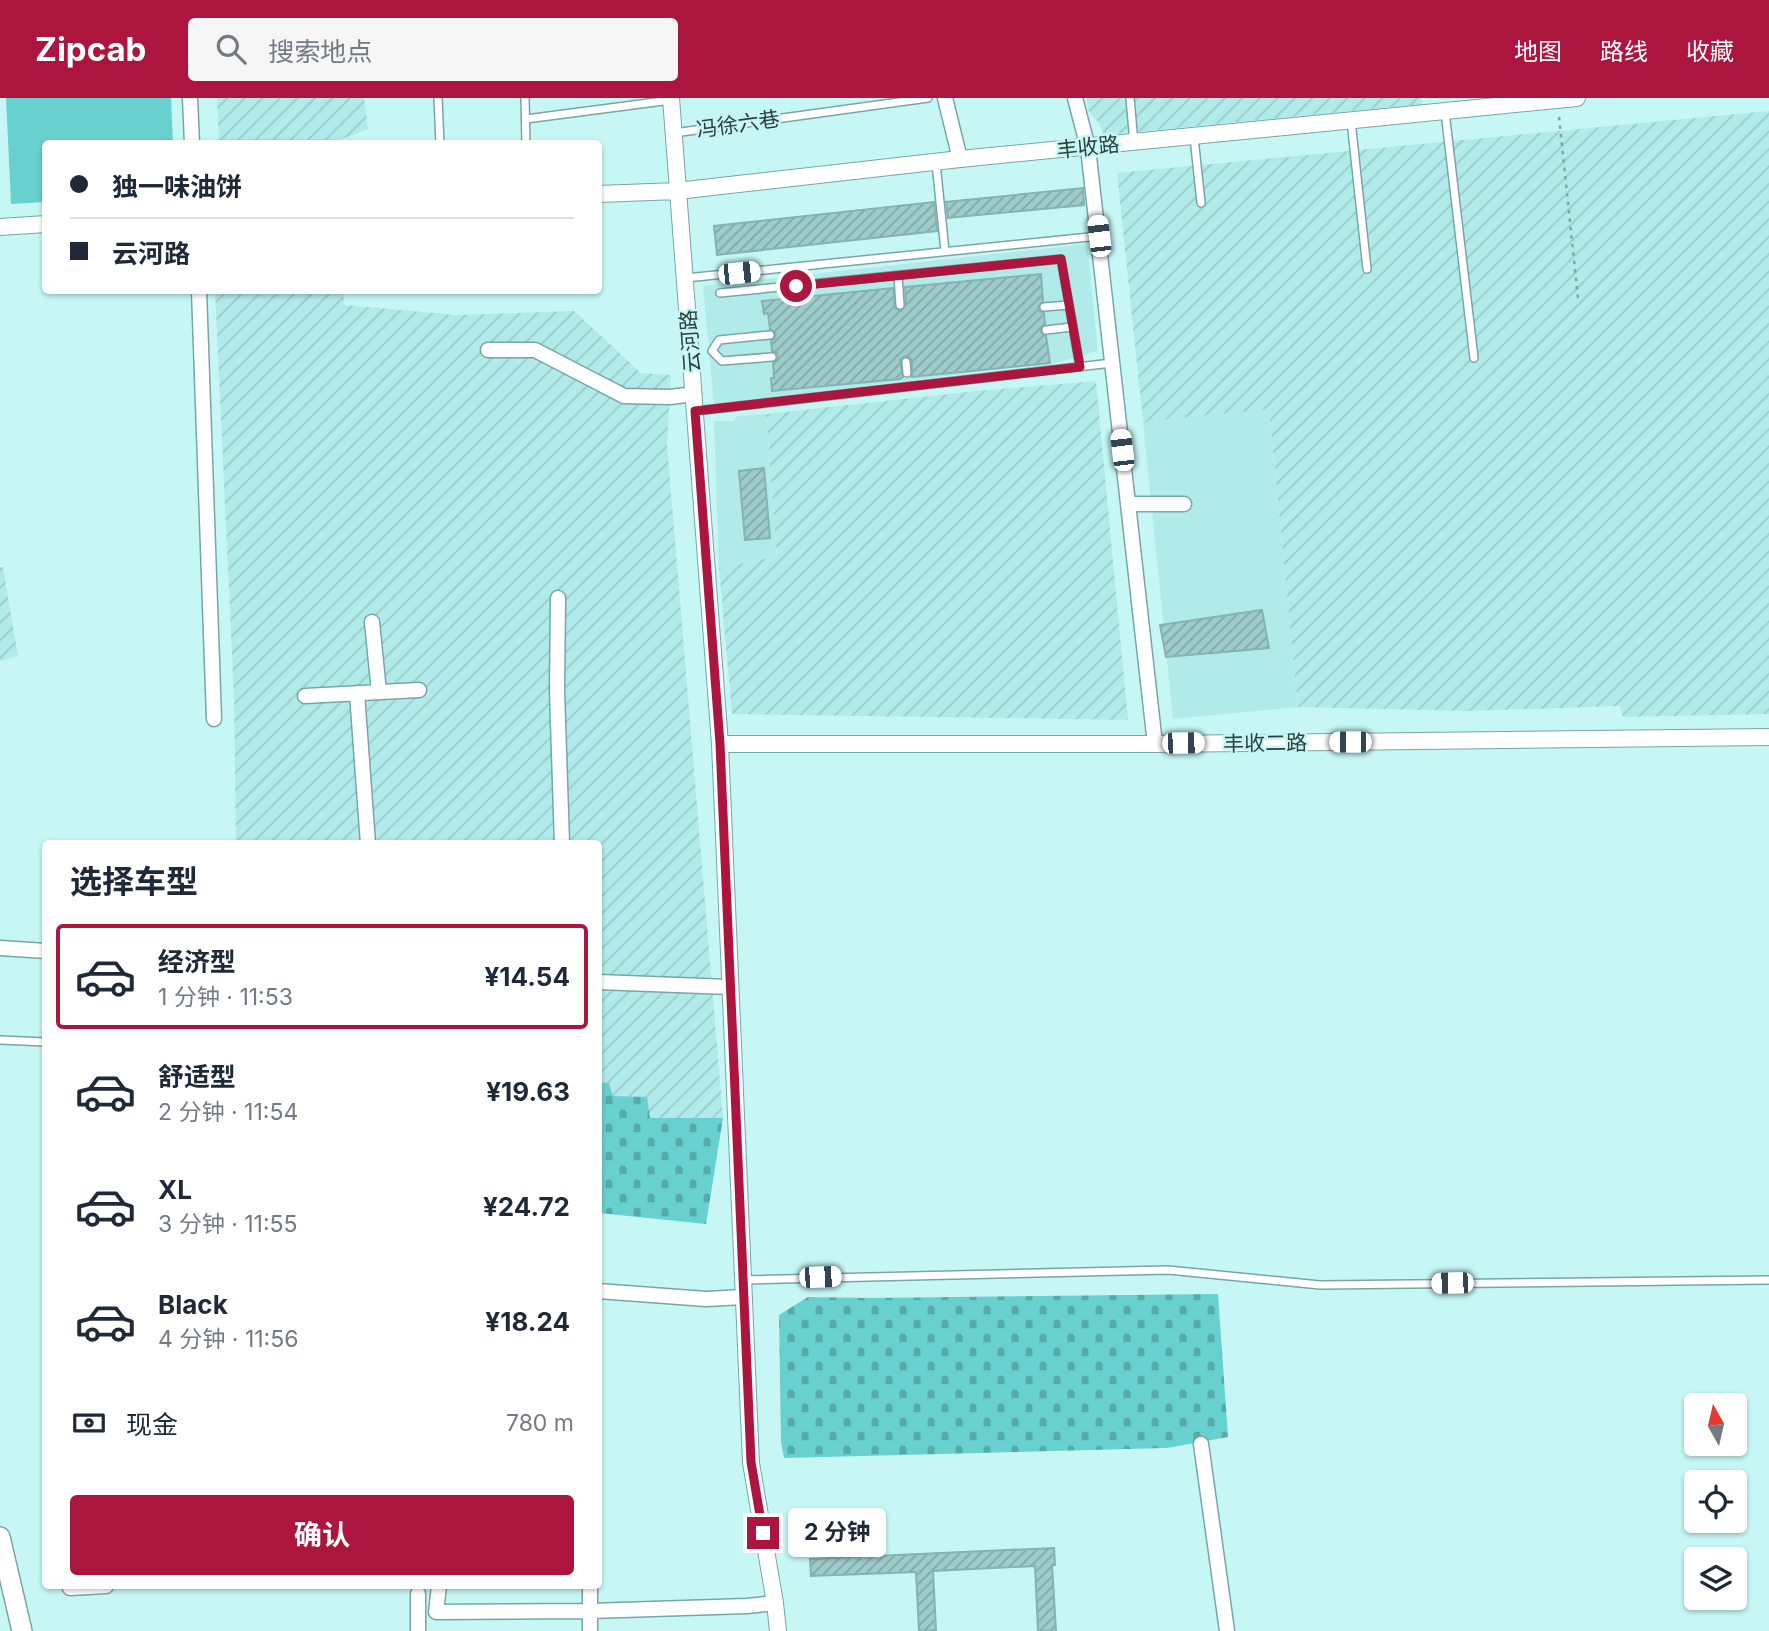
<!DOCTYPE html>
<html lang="zh">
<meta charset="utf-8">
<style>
:root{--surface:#fff;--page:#f6f6f7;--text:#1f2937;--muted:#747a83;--line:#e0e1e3;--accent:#ab153e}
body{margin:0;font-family:Inter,"Noto Sans SC",sans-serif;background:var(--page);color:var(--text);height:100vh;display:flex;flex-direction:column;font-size:26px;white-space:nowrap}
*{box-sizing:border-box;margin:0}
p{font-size:23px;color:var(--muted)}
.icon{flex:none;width:38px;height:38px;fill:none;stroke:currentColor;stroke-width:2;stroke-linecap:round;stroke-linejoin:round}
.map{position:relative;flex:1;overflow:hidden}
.details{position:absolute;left:42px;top:742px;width:560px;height:749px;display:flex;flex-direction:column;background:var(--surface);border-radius:7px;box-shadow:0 2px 5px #0004}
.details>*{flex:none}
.top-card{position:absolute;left:42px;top:42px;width:560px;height:154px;border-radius:7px;box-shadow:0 2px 5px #0004;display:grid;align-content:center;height:154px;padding:0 28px;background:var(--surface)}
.needle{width:46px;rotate:352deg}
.controls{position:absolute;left:1684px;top:1295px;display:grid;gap:14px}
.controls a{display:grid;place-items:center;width:63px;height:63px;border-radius:7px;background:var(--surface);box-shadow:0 2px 5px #0004;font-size:35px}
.end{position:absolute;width:32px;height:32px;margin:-16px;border:9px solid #ab153e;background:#fff;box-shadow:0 0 0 4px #fff}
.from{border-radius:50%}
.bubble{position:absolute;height:49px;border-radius:7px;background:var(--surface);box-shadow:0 2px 5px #0004;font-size:23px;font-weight:700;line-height:49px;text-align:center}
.car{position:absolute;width:21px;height:42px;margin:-21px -10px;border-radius:9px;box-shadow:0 0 5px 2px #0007;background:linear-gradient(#fff 24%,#345 0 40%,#fff 0 76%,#345 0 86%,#fff 0)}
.top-card b{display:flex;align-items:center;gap:24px;height:66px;font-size:26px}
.top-card b+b{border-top:2px solid var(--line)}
.top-card i{width:18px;height:18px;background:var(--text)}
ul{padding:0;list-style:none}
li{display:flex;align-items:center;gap:21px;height:105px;margin:0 14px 10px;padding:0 14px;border:4px solid transparent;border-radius:7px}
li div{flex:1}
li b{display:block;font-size:26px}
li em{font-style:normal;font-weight:700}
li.selected{border-color:var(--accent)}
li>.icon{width:63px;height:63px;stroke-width:1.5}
h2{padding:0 28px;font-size:32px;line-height:84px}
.pay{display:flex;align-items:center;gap:18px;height:77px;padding:0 28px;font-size:26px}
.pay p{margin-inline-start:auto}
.action{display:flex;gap:14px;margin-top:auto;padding:14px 28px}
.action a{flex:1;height:80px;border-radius:7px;background:var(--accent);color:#fff;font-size:28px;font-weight:700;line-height:80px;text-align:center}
header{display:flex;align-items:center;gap:42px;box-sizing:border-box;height:98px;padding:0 35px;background:var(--accent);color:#fff}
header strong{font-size:33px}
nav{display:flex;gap:38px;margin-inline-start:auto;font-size:24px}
.search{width:490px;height:63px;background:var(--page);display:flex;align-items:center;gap:18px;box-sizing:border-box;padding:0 24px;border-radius:7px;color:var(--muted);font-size:26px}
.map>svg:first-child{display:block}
</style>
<header>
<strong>Zipcab</strong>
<div class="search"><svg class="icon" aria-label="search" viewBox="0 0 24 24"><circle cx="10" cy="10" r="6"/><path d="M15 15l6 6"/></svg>搜索地点</div>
<nav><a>地图</a><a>路线</a><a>收藏</a></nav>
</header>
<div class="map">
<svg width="1769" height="1533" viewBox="0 0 1769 1533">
<defs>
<pattern id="industrial-furrows" width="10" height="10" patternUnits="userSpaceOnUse" patternTransform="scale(1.75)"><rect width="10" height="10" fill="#b1ebe9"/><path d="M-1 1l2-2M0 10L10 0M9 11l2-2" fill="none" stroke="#98cbc9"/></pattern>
<pattern id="cemetery-stones" width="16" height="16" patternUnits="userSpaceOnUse" patternTransform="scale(1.75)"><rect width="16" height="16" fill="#68d1cf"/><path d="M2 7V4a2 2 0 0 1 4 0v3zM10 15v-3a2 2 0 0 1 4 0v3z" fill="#56aba9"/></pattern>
<pattern id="building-hatch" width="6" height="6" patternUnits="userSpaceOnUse" patternTransform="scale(1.75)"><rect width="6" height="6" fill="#9dcccb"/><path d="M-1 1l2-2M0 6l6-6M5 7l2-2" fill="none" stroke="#80a7a6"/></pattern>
</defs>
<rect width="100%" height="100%" fill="#c6f7f5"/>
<path fill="#b1ebe9" d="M 1087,146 L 1098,253 L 1056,265 L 714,306 L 703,188 Z
M 1269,310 L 1298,609 L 1173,621 L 1143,324 Z
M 766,316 L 777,458 L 719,470 L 714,323 L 733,323 L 737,318 Z"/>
<path fill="url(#industrial-furrows)" d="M 217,0 L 364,0 L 368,31 L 332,45 L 219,45 Z
M 1087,0 L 1421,0 L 1422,6 L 1104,37 L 1098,24 L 1088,12 Z
M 1769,13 L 1769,616 L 1623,619 L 1620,608 L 1468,613 L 1298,609 L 1269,311 L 1143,324 L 1117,75 Z
M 215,193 L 342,193 L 345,207 L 456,217 L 574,213 L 641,275 L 671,277 L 667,346 L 723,1020 L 650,1020 L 612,998 L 609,985 L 599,984 L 598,746 L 236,745 L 234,599 Z
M 1096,283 L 1128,622 L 732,616 L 719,470 L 777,458 L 766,316 L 977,293 Z
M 0,469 L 3,469 L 18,558 L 0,563 Z"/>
<path fill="url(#cemetery-stones)" d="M 599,984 L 609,985 L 613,998 L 647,999 L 650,1020 L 723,1020 L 706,1126 L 599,1115 Z
M 1218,1196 L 1228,1339 L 1167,1350 L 784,1360 L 781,1344 L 779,1217 L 808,1199 L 870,1200 Z"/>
<path fill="#68d1cf" d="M 6,0 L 171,0 L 173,45 L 46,46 L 45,104 L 11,106 Z"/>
<path fill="url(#building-hatch)" stroke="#84b3b1" stroke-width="2" d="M 1083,90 L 1084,107 L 948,120 L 946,104 Z
M 934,104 L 937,133 L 717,157 L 714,128 Z
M 1041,176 L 1043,203 L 1038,209 L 1039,213 L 1044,215 L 1045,226 L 1040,232 L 1042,236 L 1046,238 L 1050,265 L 912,279 L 912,263 L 909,259 L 905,258 L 900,262 L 903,279 L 900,281 L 772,293 L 771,280 L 774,280 L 773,265 L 778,259 L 777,255 L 772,253 L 771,243 L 775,240 L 776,236 L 770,231 L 768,215 L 764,216 L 762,203 L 893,190 L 895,210 L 901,213 L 906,207 L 905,189 Z
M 764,370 L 770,440 L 745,442 L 739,373 Z
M 1262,512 L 1269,550 L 1166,559 L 1160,527 Z
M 1054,1450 L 1055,1467 L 1052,1467 L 1056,1533 L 1038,1533 L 1035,1468 L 933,1473 L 936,1532 L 919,1533 L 916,1474 L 811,1478 L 810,1461 Z"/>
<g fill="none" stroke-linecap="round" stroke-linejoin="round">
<g stroke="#78a6a5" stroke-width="10">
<path id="service" d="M 438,0 L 440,46
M 525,0 L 526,46
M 1130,0 L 1134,45
M 1445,14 L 1474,260
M 526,21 L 671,2
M 1351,23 L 1367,171
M 674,35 L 928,0
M 1194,39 L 1201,105
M 936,65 L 945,153
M 898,178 L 900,207
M 686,180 L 1099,138
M 720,195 L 1061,161 L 1080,269
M 1044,209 L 1068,207
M 1046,232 L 1072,229
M 770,237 L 719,242 L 712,253 L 722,263 L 772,259
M 906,264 L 907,275
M 696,313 L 1112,265
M 0,942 L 46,944
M 743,1182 L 1168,1172 L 1320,1187 L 1769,1182"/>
</g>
<g stroke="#78a6a5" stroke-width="17">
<path id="minor" d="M 190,0 L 192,46
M 945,0 L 960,61
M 1075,0 L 1088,50 L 1155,646
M 199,192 L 214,621
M 488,252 L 535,252 L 624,298 L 670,299 L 694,296
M 1128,406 L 1184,406
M 558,500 L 557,593 L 562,746
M 372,524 L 379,594
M 357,595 L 368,746
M 305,598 L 419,592
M 0,850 L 46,853
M 598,884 L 730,889
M 598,1193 L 706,1201 L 744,1199
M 1201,1346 L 1227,1533
M 439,1488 L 436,1514 L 590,1513 L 747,1508 L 775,1505
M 70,1490 L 106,1488
M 418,1533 L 418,1496
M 590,1533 L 590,1488"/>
</g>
<g stroke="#78a6a5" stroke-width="18">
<path id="tertiary" d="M 671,0 L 720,646 L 751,1365 L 775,1505 L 778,1533
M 598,96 L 677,93 L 960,61 L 1577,0
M 0,129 L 46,126
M 720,646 L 1155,646 L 1769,639"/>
</g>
<g stroke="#78a6a5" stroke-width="22">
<path id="secondary" d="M 0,1439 L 22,1533"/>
</g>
<path stroke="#81a5a4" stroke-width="2.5" stroke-dasharray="3.5 5" stroke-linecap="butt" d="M 1559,19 L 1578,200"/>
<use href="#service" stroke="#fff" stroke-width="7"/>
<use href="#minor" stroke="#fff" stroke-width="14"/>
<use href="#tertiary" stroke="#fff" stroke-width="16"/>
<use href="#secondary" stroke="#fff" stroke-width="19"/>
</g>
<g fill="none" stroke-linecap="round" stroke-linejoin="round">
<path stroke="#ab153e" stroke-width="9" d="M 763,1435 L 751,1364 L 720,646 L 695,313 L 1080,269 L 1061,161 L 796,188"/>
</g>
<g text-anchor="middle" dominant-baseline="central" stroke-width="5" stroke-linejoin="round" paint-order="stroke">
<g font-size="21" fill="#2c403f" stroke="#c6f7f5">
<text transform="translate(738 26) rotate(-8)">冯徐六巷</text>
<text transform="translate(1088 49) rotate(-6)">丰收路</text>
<text transform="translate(690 243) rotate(-94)">云河路</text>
<text transform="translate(1265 645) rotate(-1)">丰收二路</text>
</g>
</g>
</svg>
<div class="controls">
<a><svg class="needle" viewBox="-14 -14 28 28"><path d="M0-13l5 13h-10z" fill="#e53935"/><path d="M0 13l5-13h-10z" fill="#747a83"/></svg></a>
<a><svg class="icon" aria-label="locate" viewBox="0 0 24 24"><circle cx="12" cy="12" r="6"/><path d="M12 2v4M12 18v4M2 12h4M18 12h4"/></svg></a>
<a><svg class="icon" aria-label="layers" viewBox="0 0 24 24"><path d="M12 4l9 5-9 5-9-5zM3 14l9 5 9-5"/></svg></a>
</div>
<i class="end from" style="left:796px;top:188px"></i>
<i class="end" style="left:763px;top:1435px"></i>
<div class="bubble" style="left:788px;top:1410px;width:98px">2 分钟</div>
<i class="car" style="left:1099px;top:138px;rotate:353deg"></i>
<i class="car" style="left:739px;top:175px;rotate:84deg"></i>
<i class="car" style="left:1122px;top:352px;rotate:353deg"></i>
<i class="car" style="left:1350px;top:644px;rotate:270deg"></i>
<i class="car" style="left:1183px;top:645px;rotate:89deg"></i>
<i class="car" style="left:820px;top:1179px;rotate:88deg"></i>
<i class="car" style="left:1452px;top:1185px;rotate:269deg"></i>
<div class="top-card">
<b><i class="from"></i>独一味油饼</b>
<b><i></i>云河路</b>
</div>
<section class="details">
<h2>选择车型</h2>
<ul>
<li class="selected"><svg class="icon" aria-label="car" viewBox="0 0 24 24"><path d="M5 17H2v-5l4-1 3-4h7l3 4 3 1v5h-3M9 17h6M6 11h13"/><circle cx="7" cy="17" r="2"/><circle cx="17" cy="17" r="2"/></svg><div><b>经济型</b><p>1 分钟 · 11:53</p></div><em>¥14.54</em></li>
<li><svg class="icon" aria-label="car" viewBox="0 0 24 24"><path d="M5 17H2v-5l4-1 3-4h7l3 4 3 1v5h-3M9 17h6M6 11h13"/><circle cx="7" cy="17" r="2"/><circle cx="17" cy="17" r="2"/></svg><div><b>舒适型</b><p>2 分钟 · 11:54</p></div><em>¥19.63</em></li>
<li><svg class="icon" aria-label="car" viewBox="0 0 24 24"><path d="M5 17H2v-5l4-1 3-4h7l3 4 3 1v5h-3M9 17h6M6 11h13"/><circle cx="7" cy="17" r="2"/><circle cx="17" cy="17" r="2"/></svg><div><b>XL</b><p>3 分钟 · 11:55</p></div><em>¥24.72</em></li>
<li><svg class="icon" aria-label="car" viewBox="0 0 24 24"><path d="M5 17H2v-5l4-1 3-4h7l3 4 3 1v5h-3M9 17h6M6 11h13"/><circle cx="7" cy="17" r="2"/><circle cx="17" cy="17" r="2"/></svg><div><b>Black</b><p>4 分钟 · 11:56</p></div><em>¥18.24</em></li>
</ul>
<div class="pay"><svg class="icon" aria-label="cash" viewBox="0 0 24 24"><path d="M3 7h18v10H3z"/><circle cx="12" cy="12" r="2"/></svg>现金<p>780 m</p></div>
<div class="action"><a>确认</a></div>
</section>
</div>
